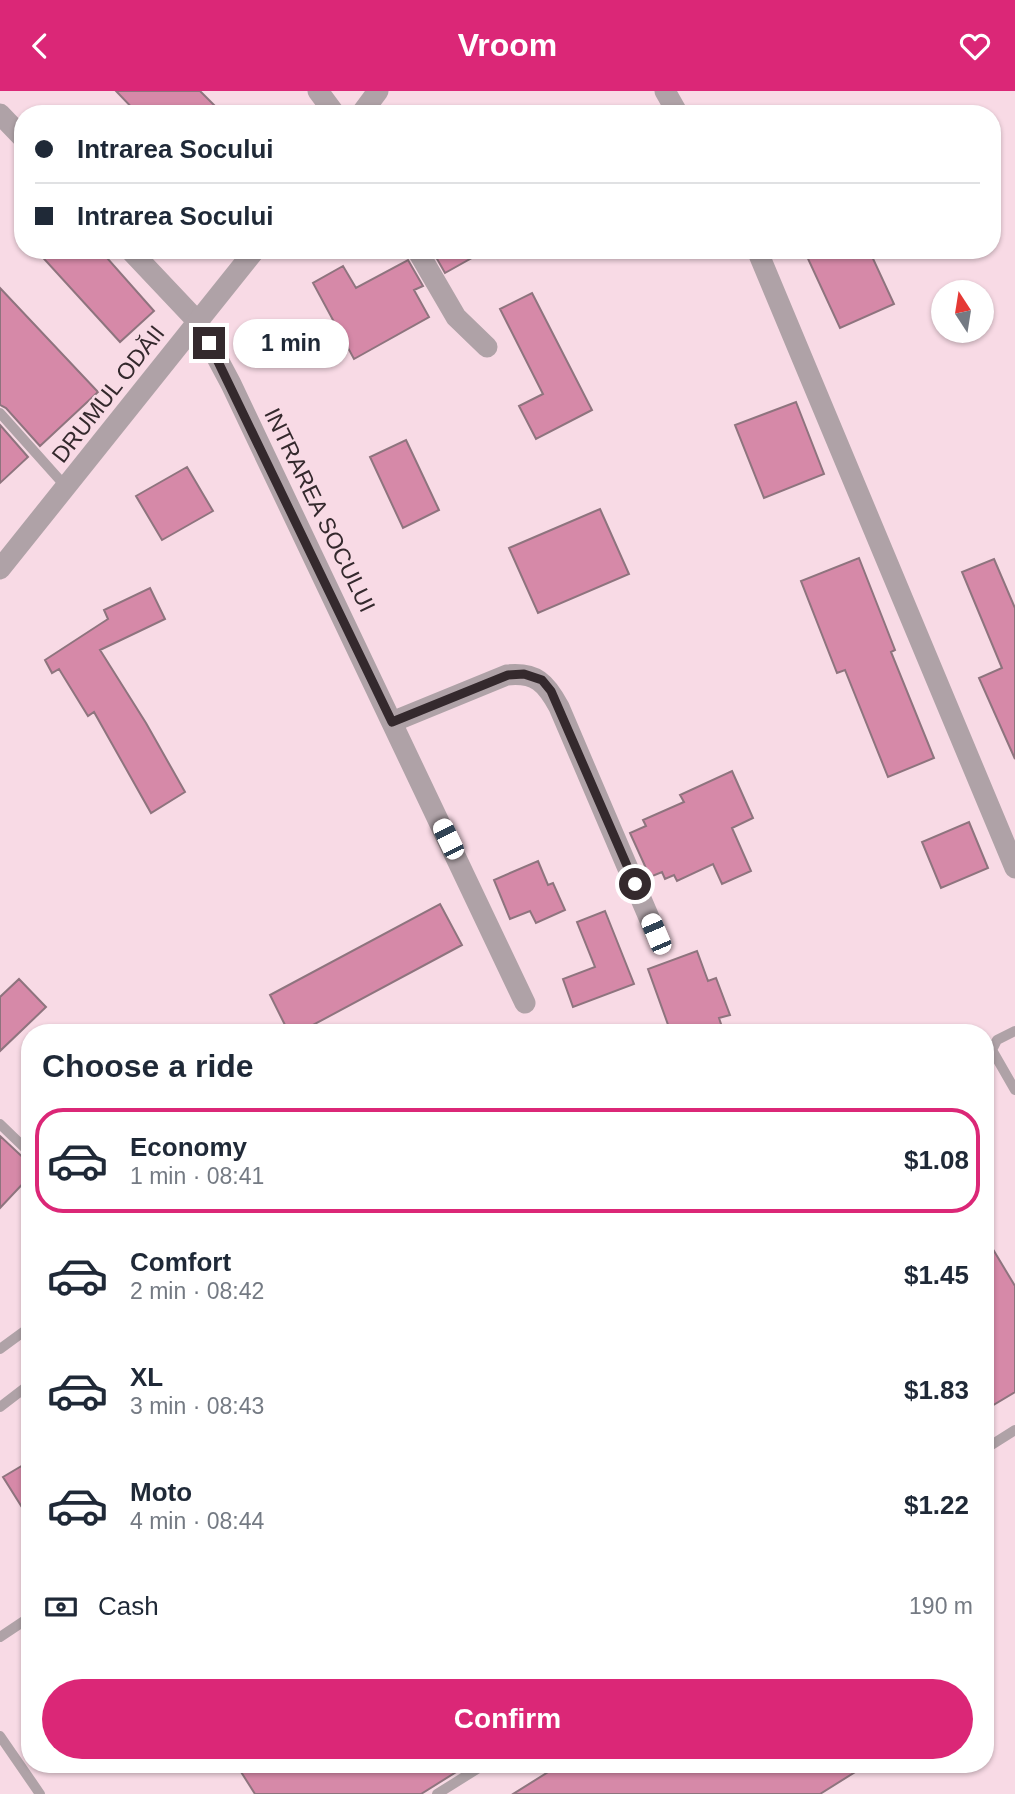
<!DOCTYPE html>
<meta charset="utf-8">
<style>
:root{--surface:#fff;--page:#f6f6f7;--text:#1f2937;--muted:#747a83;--line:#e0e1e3;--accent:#db2777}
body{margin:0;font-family:Arial,sans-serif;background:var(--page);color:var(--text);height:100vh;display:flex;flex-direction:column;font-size:26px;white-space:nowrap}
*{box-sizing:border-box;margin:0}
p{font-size:23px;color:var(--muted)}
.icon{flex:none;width:38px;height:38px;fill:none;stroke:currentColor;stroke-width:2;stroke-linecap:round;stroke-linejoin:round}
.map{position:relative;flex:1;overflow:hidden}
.details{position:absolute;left:21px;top:933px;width:973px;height:749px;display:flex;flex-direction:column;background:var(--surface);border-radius:28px;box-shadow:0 2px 5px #0004}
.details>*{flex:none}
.hud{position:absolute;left:14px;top:14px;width:987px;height:154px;border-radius:28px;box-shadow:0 2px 5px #0004;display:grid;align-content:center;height:154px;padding:0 21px;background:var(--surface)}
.needle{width:46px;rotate:348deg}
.tools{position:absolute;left:931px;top:189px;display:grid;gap:14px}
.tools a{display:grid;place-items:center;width:63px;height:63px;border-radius:50%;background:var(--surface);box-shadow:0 2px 5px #0004;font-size:35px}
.end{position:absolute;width:32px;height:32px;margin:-16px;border:9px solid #34292d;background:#fff;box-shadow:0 0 0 4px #fff}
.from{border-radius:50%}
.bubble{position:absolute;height:49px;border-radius:24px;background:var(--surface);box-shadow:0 2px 5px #0004;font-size:23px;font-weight:700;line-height:49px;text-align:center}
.car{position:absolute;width:21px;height:42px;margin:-21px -10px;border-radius:9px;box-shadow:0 0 5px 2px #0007;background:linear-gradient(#fff 24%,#345 0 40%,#fff 0 76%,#345 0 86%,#fff 0)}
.hud b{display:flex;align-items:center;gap:24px;height:66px;font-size:26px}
.hud b+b{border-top:2px solid var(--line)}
.hud i{width:18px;height:18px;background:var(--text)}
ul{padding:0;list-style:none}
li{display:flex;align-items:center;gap:21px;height:105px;margin:0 14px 10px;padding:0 7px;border:4px solid transparent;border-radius:28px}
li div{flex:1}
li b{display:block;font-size:26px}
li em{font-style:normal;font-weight:700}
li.on{border-color:var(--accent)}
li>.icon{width:63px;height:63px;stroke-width:1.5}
h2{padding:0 21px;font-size:32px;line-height:84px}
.pay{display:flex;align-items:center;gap:18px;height:77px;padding:0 21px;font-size:26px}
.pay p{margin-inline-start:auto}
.action{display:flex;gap:14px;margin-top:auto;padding:14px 21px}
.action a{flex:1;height:80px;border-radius:42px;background:var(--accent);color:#fff;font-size:28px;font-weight:700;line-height:80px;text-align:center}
header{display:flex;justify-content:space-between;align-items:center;height:91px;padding:0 21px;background:var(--accent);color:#fff;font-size:32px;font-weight:700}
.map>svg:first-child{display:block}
</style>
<header><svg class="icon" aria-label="back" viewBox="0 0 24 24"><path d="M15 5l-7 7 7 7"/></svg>Vroom<svg class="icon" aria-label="heart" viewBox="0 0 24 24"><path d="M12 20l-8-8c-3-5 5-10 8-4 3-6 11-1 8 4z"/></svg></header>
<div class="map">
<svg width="1015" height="1703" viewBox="0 0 1015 1703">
<rect width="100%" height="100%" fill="#f8dae5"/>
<path fill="#d689a8" stroke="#8e747e" stroke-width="2" d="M 116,0 L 200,0 L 223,23 L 138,23 Z
M 36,159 L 100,159 L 154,220 L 120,251 Z
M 432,159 L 486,159 L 445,182 Z
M 804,159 L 869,159 L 894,213 L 840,237 Z
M 408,169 L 423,195 L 414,199 L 429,226 L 354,268 L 313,192 L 343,175 L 356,197 Z
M 0,197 L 98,301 L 40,355 L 6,317 L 0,314 Z
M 532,202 L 592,319 L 536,348 L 519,315 L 543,303 L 500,218 Z
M 796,311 L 824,383 L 764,407 L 735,334 Z
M 0,334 L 28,366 L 0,392 Z
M 406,349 L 439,419 L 403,437 L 370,366 Z
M 187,376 L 213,420 L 162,449 L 136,405 Z
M 600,418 L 629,483 L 538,522 L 509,457 Z
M 859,467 L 895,559 L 891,561 L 934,667 L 888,686 L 845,579 L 837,582 L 801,490 Z
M 994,468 L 1015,517 L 1015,668 L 979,587 L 1002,577 L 962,481 Z
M 150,497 L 165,528 L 100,559 L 146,632 L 185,701 L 151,722 L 94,621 L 88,625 L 59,578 L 52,582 L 45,569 L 108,528 L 104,519 Z
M 732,680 L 753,727 L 732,737 L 751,780 L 722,793 L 713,773 L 677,790 L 674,784 L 665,788 L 662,781 L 650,786 L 630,742 L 646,735 L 643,729 L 684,711 L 680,704 Z
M 969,731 L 988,777 L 941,797 L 922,751 Z
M 538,770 L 548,794 L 553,792 L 565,819 L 536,832 L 530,820 L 510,828 L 494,789 Z
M 440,813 L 462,854 L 298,942 L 289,942 L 270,904 Z
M 605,820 L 634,893 L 573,916 L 563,888 L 595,876 L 577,831 Z
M 697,860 L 708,890 L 716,887 L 730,924 L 719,927 L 722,936 L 707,942 L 671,942 L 648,878 Z
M 19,888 L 46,916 L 0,960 L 0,906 Z
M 0,1045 L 30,1073 L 30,1085 L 0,1117 Z
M 985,1145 L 1015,1195 L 1015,1301 L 985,1319 Z
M 30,1370 L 30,1429 L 3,1386 Z
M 236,1673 L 469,1673 L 421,1703 L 255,1703 Z
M 561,1673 L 868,1673 L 820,1703 L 513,1703 Z"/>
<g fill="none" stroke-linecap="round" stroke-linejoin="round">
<path stroke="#afa2a7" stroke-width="10" d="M 0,322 L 67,397
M 1015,940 L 997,949 L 992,959 L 1015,999
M 0,1033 L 30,1062
M 0,1258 L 30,1236
M 0,1316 L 30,1293
M 985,1358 L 1015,1339
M 0,1546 L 30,1526
M 0,1645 L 40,1703
M 437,1703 L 485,1673"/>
<path stroke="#afa2a7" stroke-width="21" d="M 318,0 L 335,23
M 665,0 L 678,23
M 0,23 L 23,47
M 130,159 L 198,231 L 231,293 L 525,912
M 417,159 L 456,226 L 487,256
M 757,159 L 1015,777
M 392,631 L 507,584 C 536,581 546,592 559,616 L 656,843"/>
<path stroke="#afa2a7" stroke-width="21" d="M 361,23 L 378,0
M 0,478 L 255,159"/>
</g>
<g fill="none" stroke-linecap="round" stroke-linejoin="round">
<path stroke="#34292d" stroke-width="9" d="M 209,252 L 392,631 L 508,584 L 524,583 L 542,589 L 551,600 L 635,793"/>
</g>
<g text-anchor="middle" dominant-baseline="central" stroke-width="5" stroke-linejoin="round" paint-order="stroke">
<g font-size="23" fill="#34292d" stroke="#f8dae5">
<text transform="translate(108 303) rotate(-52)">DRUMUL ODĂII</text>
<text transform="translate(320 419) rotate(64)">INTRAREA SOCULUI</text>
</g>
</g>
</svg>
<div class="tools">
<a><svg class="needle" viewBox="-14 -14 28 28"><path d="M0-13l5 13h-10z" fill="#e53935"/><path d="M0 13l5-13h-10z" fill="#747a83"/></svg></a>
</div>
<i class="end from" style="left:635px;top:793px"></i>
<i class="end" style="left:209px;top:252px"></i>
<div class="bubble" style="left:233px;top:228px;width:116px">1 min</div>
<i class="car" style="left:448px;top:748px;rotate:334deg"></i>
<i class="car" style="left:656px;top:843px;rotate:337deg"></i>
<div class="hud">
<b><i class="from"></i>Intrarea Socului</b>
<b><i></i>Intrarea Socului</b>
</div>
<section class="details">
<h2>Choose a ride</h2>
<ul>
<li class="on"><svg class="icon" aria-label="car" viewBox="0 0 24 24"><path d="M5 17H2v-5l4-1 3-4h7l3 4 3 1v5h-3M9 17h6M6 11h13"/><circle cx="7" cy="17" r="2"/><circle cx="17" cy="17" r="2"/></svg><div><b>Economy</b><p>1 min · 08:41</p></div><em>$1.08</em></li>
<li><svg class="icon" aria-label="car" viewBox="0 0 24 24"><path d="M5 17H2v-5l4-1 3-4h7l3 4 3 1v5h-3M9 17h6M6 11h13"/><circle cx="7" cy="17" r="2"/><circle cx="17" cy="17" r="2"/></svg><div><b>Comfort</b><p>2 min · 08:42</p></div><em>$1.45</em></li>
<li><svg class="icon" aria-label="car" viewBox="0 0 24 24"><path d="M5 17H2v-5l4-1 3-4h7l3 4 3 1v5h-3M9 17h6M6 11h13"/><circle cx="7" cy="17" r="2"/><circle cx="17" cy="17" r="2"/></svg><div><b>XL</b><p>3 min · 08:43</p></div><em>$1.83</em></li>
<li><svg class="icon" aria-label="car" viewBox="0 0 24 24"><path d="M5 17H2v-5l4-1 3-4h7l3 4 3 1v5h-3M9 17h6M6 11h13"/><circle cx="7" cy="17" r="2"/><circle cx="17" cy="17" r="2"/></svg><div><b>Moto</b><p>4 min · 08:44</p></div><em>$1.22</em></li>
</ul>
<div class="pay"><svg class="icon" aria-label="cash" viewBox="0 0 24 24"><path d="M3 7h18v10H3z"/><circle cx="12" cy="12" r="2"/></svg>Cash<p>190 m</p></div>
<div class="action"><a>Confirm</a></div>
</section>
</div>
